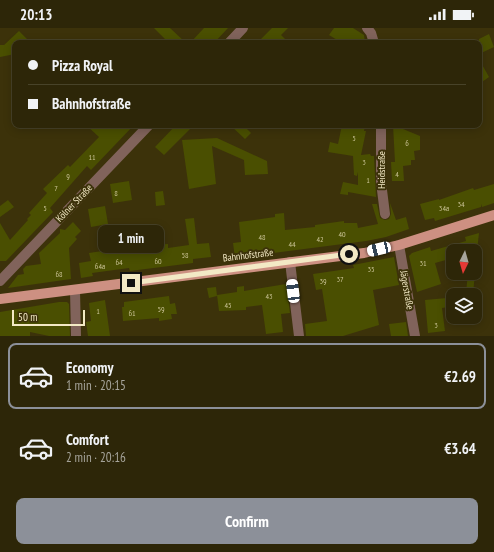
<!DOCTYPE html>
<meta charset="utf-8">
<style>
:root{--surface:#2d2608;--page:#352e12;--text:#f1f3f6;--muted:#a7a59c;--line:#484329;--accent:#8c9099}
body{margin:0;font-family:"PT Sans Narrow",sans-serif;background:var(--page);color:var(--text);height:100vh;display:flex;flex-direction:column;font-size:15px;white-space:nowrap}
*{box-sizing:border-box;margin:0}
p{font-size:13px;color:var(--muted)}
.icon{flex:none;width:22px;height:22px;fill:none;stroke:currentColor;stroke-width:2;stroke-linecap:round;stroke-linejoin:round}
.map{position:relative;height:308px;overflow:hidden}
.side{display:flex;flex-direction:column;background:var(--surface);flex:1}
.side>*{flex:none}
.hud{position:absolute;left:12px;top:12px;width:470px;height:88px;border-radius:8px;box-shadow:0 2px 10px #0003,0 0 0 1px var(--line);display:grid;align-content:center;height:88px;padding:0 16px;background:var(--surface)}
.needle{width:26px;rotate:185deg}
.tools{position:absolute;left:446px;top:216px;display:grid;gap:8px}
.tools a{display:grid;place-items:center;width:36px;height:36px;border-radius:8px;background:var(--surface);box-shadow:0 2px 10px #0003,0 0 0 1px var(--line);font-size:20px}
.scale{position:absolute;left:12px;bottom:10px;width:73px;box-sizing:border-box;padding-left:4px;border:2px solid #f3e9c5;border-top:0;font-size:11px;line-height:14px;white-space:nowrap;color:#f3e9c5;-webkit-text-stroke:3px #3c320a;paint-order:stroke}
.end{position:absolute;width:18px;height:18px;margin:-9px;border:5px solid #f3e9c5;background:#111;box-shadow:0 0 0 2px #111}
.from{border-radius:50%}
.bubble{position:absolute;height:28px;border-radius:8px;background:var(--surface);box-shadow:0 2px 10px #0003,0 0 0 1px var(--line);font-size:13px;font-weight:700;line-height:28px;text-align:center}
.car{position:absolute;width:12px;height:24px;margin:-12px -6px;border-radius:5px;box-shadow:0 0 3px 1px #0007;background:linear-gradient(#fff 24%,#345 0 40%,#fff 0 76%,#345 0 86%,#fff 0)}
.hud b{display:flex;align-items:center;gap:14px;height:38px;font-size:15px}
.hud b+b{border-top:1px solid var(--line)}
.hud i{width:10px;height:10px;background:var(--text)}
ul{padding:7px 0 0;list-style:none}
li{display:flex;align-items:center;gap:12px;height:66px;margin:0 8px 6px;padding:0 8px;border:2px solid transparent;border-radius:8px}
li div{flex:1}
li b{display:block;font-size:15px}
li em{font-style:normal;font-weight:700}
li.on{border-color:var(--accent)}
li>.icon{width:36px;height:36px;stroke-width:1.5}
.action{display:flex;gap:8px;margin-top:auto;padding:8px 16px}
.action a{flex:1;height:46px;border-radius:8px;background:var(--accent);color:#fff;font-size:16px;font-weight:700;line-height:46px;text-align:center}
.status{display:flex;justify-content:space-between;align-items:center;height:28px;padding:0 20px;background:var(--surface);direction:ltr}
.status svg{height:11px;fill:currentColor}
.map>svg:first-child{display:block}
</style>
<div class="status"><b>20:13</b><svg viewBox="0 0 49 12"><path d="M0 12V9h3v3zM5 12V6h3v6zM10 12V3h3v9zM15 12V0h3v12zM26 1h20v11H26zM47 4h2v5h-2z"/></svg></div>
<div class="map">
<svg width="494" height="308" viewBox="0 0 494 308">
<rect width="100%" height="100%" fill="#3c320a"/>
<path fill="#4a4f01" d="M 154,0 L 170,0 L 186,15 L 169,15 Z
M 204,0 L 228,0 L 214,15 L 190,15 Z
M 272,0 L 288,0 L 281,7 L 289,15 L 257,15 Z
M 334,0 L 353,0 L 364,7 L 365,15 L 342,15 L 329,7 Z
M 19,3 L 31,15 L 15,15 L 15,26 L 0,29 L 0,17 L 4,17 Z
M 489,6 L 494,19 L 479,26 L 479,11 Z
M 479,31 L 489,49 L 482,54 L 479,49 Z
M 86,97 L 134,97 L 91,142 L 87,138 L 50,180 L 53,184 L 6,233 L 0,233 L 0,195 L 10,212 L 28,192 L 27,191 L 31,187 L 29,185 L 47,165 L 43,161 L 68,137 L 70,139 L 99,109 Z
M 176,97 L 194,97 L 164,127 L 155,119 Z
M 230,97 L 243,97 L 251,105 L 245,111 Z
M 342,97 L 365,97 L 364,103 L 366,103 L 361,127 L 370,126 L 371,128 L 374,128 L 376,169 L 348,164 L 348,167 L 340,166 L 343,154 L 358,157 L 358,144 L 357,148 L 354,147 L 353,128 L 328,124 L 330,114 L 338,116 Z
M 393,97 L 402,97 L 403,101 L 420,108 L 420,122 L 414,123 L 415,132 L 411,132 L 411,137 L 403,138 L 404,153 L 392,153 L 391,134 L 395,134 Z
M 217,110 L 267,133 L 268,146 L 245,147 L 244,132 L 212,118 L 216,156 L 189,161 L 182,112 Z
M 129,153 L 132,172 L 113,175 L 110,156 Z
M 494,156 L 494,175 L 482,179 L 482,176 L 481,179 L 435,193 L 434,190 L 425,192 L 420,176 L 439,171 L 439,172 L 473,160 L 474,162 Z
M 163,163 L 165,177 L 156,178 L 155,164 Z
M 8,172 L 14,179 L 0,189 L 0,178 Z
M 390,175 L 396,192 L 406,189 L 409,201 L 386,209 L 366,213 L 235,230 L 233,215 L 241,214 L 239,194 L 275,189 L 275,186 L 284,185 L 285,202 L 315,199 L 315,197 L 344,193 L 344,195 L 357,195 L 358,200 L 378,196 L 372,176 L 377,176 L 380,190 L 385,192 L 389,191 L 391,186 Z
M 105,178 L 108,196 L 91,199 L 88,181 Z
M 194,190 L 197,216 L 209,215 L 211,229 L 193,231 L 193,235 L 130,243 L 129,240 L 92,245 L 93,248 L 81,250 L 79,235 L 91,233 L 89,225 L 122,220 L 122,216 L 142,214 L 140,199 L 149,198 L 153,217 L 168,216 L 168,220 L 189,217 L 185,191 Z
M 73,194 L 81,203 L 75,209 L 77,211 L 69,220 L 71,251 L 8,260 L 18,247 L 24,246 L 23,241 L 26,238 L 41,236 L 39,225 L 60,205 L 60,201 L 65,202 Z
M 479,205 L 477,223 L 453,223 L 453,230 L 435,235 L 441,256 L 417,264 L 409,228 L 412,225 L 430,219 L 431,223 L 466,213 L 465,209 Z
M 394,229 L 399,257 L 373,262 L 379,297 L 343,308 L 306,308 L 305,296 L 327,293 L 322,261 L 316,262 L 313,246 L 354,240 L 353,237 Z
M 468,245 L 475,245 L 473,266 L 466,265 Z
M 286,256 L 290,285 L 281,286 L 283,304 L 266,306 L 262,277 L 246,279 L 246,282 L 219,283 L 217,267 L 237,264 L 237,259 L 244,258 L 244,263 Z
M 216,259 L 217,268 L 209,270 L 207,260 Z
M 169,268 L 170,276 L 175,275 L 177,286 L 171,286 L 172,291 L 159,293 L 159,290 L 123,293 L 122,279 L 124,279 L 124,274 Z
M 447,270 L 449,279 L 442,280 L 445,303 L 428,305 L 425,272 Z
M 105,272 L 110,308 L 88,308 L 86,294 L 91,293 L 89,275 Z
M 59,274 L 67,274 L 69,276 L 70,308 L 49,308 L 30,304 L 30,308 L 0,308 L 0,284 Z
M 406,294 L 408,308 L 391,308 L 389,296 Z"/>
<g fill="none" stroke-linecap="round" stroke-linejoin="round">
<path stroke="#81635b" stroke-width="10" d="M 367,0 L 371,5 L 374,15
M 229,15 L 243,0
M 381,97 L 381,154 L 385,186
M 399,217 L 415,308
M 290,234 L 299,308
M 0,253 L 149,97
M 75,262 L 76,308"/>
<path stroke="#cd9082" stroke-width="10" d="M 0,271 L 364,225 L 399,217 L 494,187"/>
</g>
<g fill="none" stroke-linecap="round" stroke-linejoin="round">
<path stroke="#f3e9c5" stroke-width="5" d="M 131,255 L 349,226"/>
</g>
<g text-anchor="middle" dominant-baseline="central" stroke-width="4" stroke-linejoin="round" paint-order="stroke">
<g font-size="8" fill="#c9c294">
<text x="354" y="110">5</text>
<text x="407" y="115">6</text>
<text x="92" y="129">11</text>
<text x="364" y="134">3</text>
<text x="397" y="146">4</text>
<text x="68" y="148">9</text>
<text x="368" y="152">1</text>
<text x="56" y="160">7</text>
<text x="116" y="165">8</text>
<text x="461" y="176">34</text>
<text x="45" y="180">5</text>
<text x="444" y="180">34a</text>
<text x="342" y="206">40</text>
<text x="262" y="209">48</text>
<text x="320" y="211">42</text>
<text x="292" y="216">44</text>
<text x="185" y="227">58</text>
<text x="158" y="233">60</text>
<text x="119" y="234">64</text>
<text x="423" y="235">31</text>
<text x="100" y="238">64a</text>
<text x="371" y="241">35</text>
<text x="59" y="246">68</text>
<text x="340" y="251">37</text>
<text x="323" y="253">39</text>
<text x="269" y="268">43</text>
<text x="228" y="277">45</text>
<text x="161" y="281">59</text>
<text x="98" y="283">1</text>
<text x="132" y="285">61</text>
<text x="436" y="297">3</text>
</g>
<g font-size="10" fill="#f3e9c5" stroke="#3c320a">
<text transform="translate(381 142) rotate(-90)">Heidstraße</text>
<text transform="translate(74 175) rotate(-46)">Kölner Straße</text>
<text transform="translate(248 227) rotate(-7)">Bahnhofstraße</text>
<text transform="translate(407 262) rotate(80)">Jägerstraße</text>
</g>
</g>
</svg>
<div class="tools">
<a><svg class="needle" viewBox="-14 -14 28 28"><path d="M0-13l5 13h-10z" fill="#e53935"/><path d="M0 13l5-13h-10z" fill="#a7a59c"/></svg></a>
<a><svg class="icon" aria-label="layers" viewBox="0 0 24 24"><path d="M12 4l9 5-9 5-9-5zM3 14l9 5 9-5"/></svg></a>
</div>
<div class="scale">50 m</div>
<i class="end from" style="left:349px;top:226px"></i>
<i class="end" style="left:131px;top:255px"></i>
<div class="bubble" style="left:98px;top:197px;width:66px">1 min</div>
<i class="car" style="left:379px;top:221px;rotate:257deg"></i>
<i class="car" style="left:293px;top:263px;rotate:353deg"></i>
<div class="hud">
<b><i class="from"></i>Pizza Royal</b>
<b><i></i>Bahnhofstraße</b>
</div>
</div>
<section class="side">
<ul>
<li class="on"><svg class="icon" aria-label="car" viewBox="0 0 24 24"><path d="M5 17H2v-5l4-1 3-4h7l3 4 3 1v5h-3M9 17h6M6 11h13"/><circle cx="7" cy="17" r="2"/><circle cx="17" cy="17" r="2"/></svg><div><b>Economy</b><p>1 min · 20:15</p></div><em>€2.69</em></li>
<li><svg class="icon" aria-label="car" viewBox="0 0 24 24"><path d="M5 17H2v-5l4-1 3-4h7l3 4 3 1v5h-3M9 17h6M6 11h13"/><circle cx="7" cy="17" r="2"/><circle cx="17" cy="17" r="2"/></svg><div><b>Comfort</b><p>2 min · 20:16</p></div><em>€3.64</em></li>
</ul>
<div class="action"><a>Confirm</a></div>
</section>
